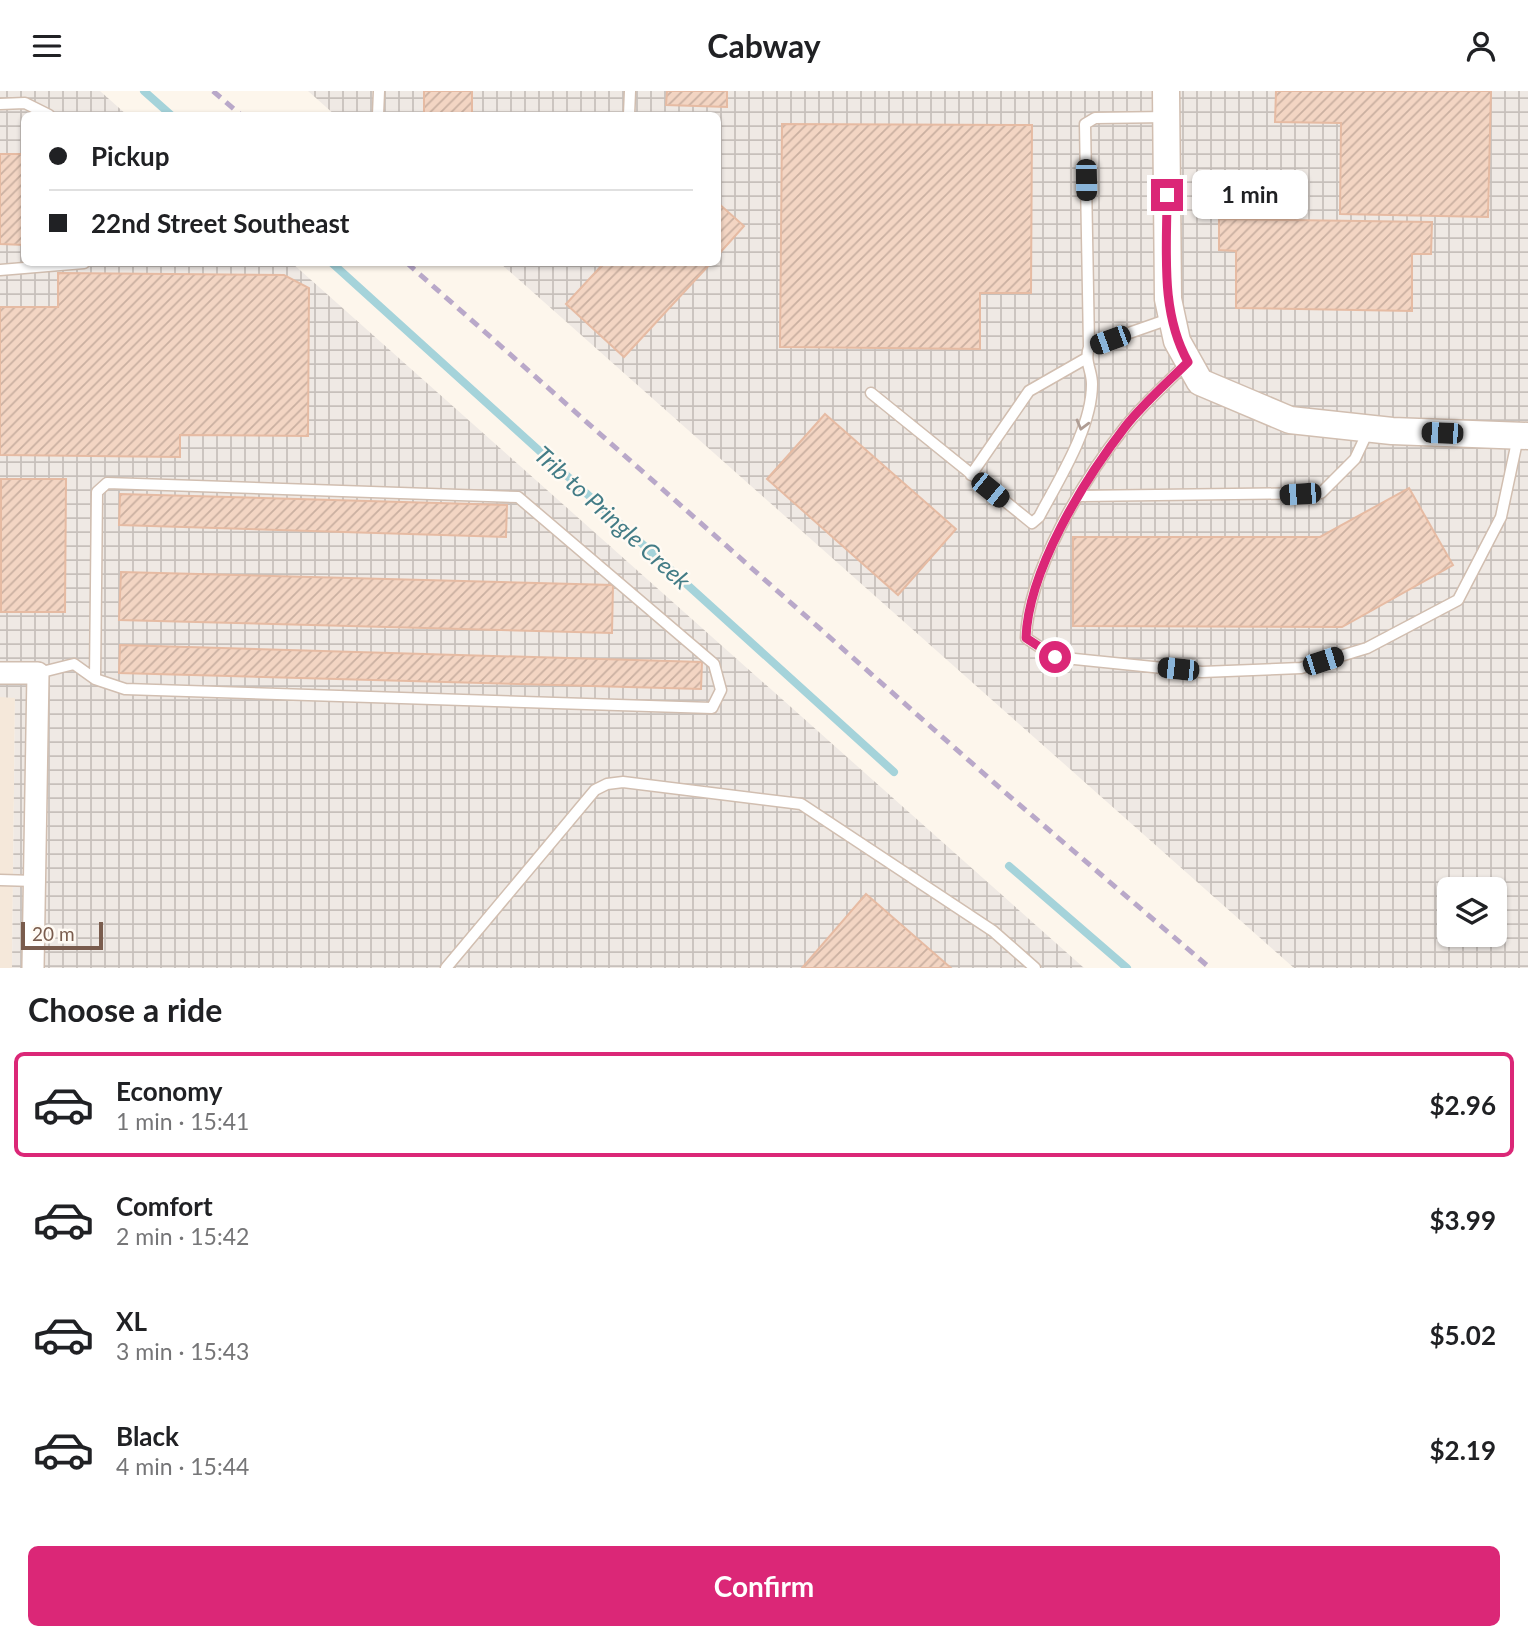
<!DOCTYPE html>
<meta charset="utf-8">
<style>
:root{--surface:#fff;--page:#f2f2f2;--text:#202124;--muted:#757577;--line:#e0e0e0;--accent:#db2777}
body{margin:0;font-family:Lato,sans-serif;background:var(--page);color:var(--text);height:100vh;display:flex;flex-direction:column;font-size:26px;white-space:nowrap}
*{box-sizing:border-box;margin:0}
p{font-size:23px;color:var(--muted)}
.icon{flex:none;width:38px;height:38px;fill:none;stroke:currentColor;stroke-width:2;stroke-linecap:round;stroke-linejoin:round}
.map{position:relative;height:877px;overflow:hidden}
.drawer{display:flex;flex-direction:column;background:var(--surface);flex:1}
.drawer>*{flex:none}
.top-card{position:absolute;left:21px;top:21px;width:700px;height:154px;border-radius:10px;box-shadow:0 2px 5px #0004;display:grid;align-content:center;height:154px;padding:0 28px;background:var(--surface)}
.controls{position:absolute;left:1437px;top:786px;display:grid;gap:14px}
.controls a{display:grid;place-items:center;width:70px;height:70px;border-radius:10px;background:var(--surface);box-shadow:0 2px 5px #0004;font-size:35px}
.scale{position:absolute;left:21px;bottom:18px;width:82px;box-sizing:border-box;padding-left:7px;border:4px solid #7a5c4d;border-top:0;font-size:19px;line-height:24px;white-space:nowrap;color:#7a5c4d;-webkit-text-stroke:5px #fffaf3;paint-order:stroke}
.end{position:absolute;width:32px;height:32px;margin:-16px;border:9px solid #db2777;background:#fff;box-shadow:0 0 0 4px #fff}
.from{border-radius:50%}
.bubble{position:absolute;height:49px;border-radius:10px;background:var(--surface);box-shadow:0 2px 5px #0004;font-size:23px;font-weight:700;line-height:49px;text-align:center}
.car{position:absolute;width:21px;height:42px;margin:-21px -10px;border-radius:9px;box-shadow:0 0 5px 2px #0007;background:linear-gradient(#222 24%,#8ab4d8 0 40%,#222 0 76%,#8ab4d8 0 86%,#222 0)}
.top-card b{display:flex;align-items:center;gap:24px;height:66px;font-size:26px}
.top-card b+b{border-top:2px solid var(--line)}
.top-card i{width:18px;height:18px;background:var(--text)}
ul{padding:0;list-style:none}
li{display:flex;align-items:center;gap:21px;height:105px;margin:0 14px 10px;padding:0 14px;border:4px solid transparent;border-radius:10px}
li div{flex:1}
li b{display:block;font-size:26px}
li em{font-style:normal;font-weight:700}
li.active{border-color:var(--accent)}
li>.icon{width:63px;height:63px;stroke-width:1.5}
h2{padding:0 28px;font-size:32px;line-height:84px}
.primary-button{display:flex;gap:14px;margin-top:auto;padding:14px 28px}
.primary-button a{flex:1;height:80px;border-radius:10px;background:var(--accent);color:#fff;font-size:28px;font-weight:700;line-height:80px;text-align:center}
header{display:flex;justify-content:space-between;align-items:center;height:91px;padding:0 28px;background:var(--surface);font-size:32px;font-weight:700}
.map>svg:first-child{display:block}
</style>
<header><svg class="icon" aria-label="menu" viewBox="0 0 24 24"><path d="M4 6h16M4 12h16M4 18h16"/></svg>Cabway<svg class="icon" aria-label="person" viewBox="0 0 24 24"><circle cx="12" cy="8" r="4"/><path d="M4 21q1-7 8-7t8 7"/></svg></header>
<div class="map">
<svg width="1528" height="877" viewBox="0 0 1528 877">
<defs>
<pattern id="industrial-grid" width="8" height="8" patternUnits="userSpaceOnUse" patternTransform="scale(1.75)"><rect width="8" height="8" fill="#efe9e4"/><path d="M0 4h8M4 0v8" fill="none" stroke="#c7c0bb"/></pattern>
<pattern id="building-hatch" width="6" height="6" patternUnits="userSpaceOnUse" patternTransform="scale(1.75)"><rect width="6" height="6" fill="#f3d5c3"/><path d="M-1 1l2-2M0 6l6-6M5 7l2-2" fill="none" stroke="#cab0a1"/></pattern>
</defs>
<rect width="100%" height="100%" fill="#fdf6ec"/>
<path fill="#f5e8da" d="M 0,606 L 15,606 L 12,877 L 0,877 Z"/>
<path fill="url(#industrial-grid)" fill-rule="evenodd" d="M 0,0 L 100,0 L 127,24 L 24,24 L 24,172 L 292,172 L 1084,877 L 12,877 L 15,607 L 0,606 Z
M 308,0 L 1528,0 L 1528,877 L 1294,877 L 500,172 L 718,172 L 718,24 L 335,24 ZM 1449,798 L 1494,798 L 1494,844 L 1449,844 Z"/>
<g fill="none" stroke-linecap="round" stroke-linejoin="round">
<path stroke="#a5d3da" stroke-width="8" d="M 144,0 L 171,24
M 332,172 L 894,681
M 1009,775 L 1127,877"/>
</g>
<path fill="url(#building-hatch)" stroke="#e6bba3" stroke-width="2" d="M 424,0 L 472,0 L 472,24 L 424,24 Z
M 667,0 L 727,0 L 727,16 L 666,14 Z
M 1276,0 L 1491,0 L 1488,126 L 1340,123 L 1341,32 L 1275,31 Z
M 782,33 L 1032,34 L 1031,202 L 980,202 L 980,258 L 780,256 Z
M 0,63 L 24,63 L 24,154 L 0,153 Z
M 718,112 L 744,135 L 718,164 Z
M 1219,128 L 1432,131 L 1431,163 L 1412,163 L 1412,220 L 1236,217 L 1236,160 L 1219,159 Z
M 604,172 L 711,172 L 624,266 L 566,213 Z
M 58,182 L 284,184 L 309,197 L 308,345 L 180,344 L 180,366 L 0,364 L 0,216 L 58,216 Z
M 825,323 L 956,438 L 898,504 L 767,388 Z
M 1,388 L 66,388 L 65,521 L 1,521 Z
M 1409,397 L 1453,474 L 1342,536 L 1073,535 L 1073,446 L 1320,446 Z
M 120,403 L 507,414 L 506,446 L 119,434 Z
M 121,481 L 613,494 L 612,542 L 119,529 Z
M 120,554 L 702,571 L 701,598 L 119,582 Z
M 866,803 L 951,877 L 802,877 Z"/>
<g fill="none" stroke-linecap="round" stroke-linejoin="round">
<g stroke="#d1beb0" stroke-width="13">
<path id="service" d="M 0,13 L 25,12 L 49,24
M 378,24 L 379,0
M 629,24 L 630,0
M 1167,26 L 1095,27 L 1085,33 L 1089,256 L 1172,227
M 0,179 L 84,172
M 1188,271 C 1167,292 1143,313 1125,336 C 1083,389 1028,480 1026,547 L 1055,566 L 1202,581 L 1301,577 L 1367,557 L 1458,509 L 1501,426 L 1518,346
M 871,302 L 1032,432 L 1039,426 C 1059,388 1092,337 1092,293 C 1092,279 1084,271 1089,256
M 971,384 L 1029,300 L 1085,268
M 1080,405 L 1321,402 L 1355,368 L 1369,338
M 38,582 L 74,573 L 95,588 L 125,598 L 712,617 L 721,599 L 714,573 L 518,406 L 107,392 L 97,401 L 95,588
M 0,789 L 35,790
M 446,877 L 595,699 L 607,693 L 623,691 L 801,713 L 993,840 L 1035,877"/>
</g>
<g stroke="#d1beb0" stroke-width="24">
<path id="minor" d="M 0,582 L 38,582 L 33,877"/>
</g>
<g stroke="#d1beb0" stroke-width="29">
<path id="tertiary" d="M 1166,0 L 1168,208 L 1177,250 L 1200,291 L 1290,329 L 1392,340 L 1528,345"/>
</g>
<use href="#service" stroke="#fff" stroke-width="10"/>
<use href="#minor" stroke="#fff" stroke-width="21"/>
<use href="#tertiary" stroke="#fff" stroke-width="26"/>
<path stroke="#b9a8c9" stroke-width="5" stroke-dasharray="10 7" stroke-linecap="butt" d="M 213,0 L 241,24
M 407,172 L 1000,697 L 1210,877"/>
</g>
<defs><path id="oneway-chevron" d="M-2-3.5L2.5 0L-2 3.5" fill="none" stroke-width="1.6" stroke-linecap="round" stroke-linejoin="round" transform="scale(1.75)"/></defs>
<use stroke="#af9d94" href="#oneway-chevron" transform="translate(1082 334) rotate(105)"/>
<g fill="none" stroke-linecap="round" stroke-linejoin="round">
<path stroke="#db2777" stroke-width="9" d="M 1055,566 L 1026,547 C 1028,480 1084,389 1125,336 C 1143,313 1167,292 1188,271 C 1160,221 1167,160 1167,104"/>
</g>
<g text-anchor="middle" dominant-baseline="central" stroke-width="5" stroke-linejoin="round" paint-order="stroke">
<g font-size="24" font-style="italic" fill="#437c86" stroke="#fffaf3">
<text transform="translate(613 426) rotate(42)">Trib to Pringle Creek</text>
</g>
</g>
</svg>
<div class="controls">
<a><svg class="icon" aria-label="layers" viewBox="0 0 24 24"><path d="M12 4l9 5-9 5-9-5zM3 14l9 5 9-5"/></svg></a>
</div>
<div class="scale">20 m</div>
<i class="end from" style="left:1055px;top:566px"></i>
<i class="end" style="left:1167px;top:104px"></i>
<div class="bubble" style="left:1192px;top:79px;width:116px">1 min</div>
<i class="car" style="left:1086px;top:89px;rotate:179deg"></i>
<i class="car" style="left:1110px;top:249px;rotate:250deg"></i>
<i class="car" style="left:1442px;top:342px;rotate:272deg"></i>
<i class="car" style="left:990px;top:399px;rotate:129deg"></i>
<i class="car" style="left:1300px;top:403px;rotate:266deg"></i>
<i class="car" style="left:1323px;top:570px;rotate:72deg"></i>
<i class="car" style="left:1178px;top:578px;rotate:276deg"></i>
<div class="top-card">
<b><i class="from"></i>Pickup</b>
<b><i></i>22nd Street Southeast</b>
</div>
</div>
<section class="drawer">
<h2>Choose a ride</h2>
<ul>
<li class="active"><svg class="icon" aria-label="car" viewBox="0 0 24 24"><path d="M5 17H2v-5l4-1 3-4h7l3 4 3 1v5h-3M9 17h6M6 11h13"/><circle cx="7" cy="17" r="2"/><circle cx="17" cy="17" r="2"/></svg><div><b>Economy</b><p>1 min · 15:41</p></div><em>$2.96</em></li>
<li><svg class="icon" aria-label="car" viewBox="0 0 24 24"><path d="M5 17H2v-5l4-1 3-4h7l3 4 3 1v5h-3M9 17h6M6 11h13"/><circle cx="7" cy="17" r="2"/><circle cx="17" cy="17" r="2"/></svg><div><b>Comfort</b><p>2 min · 15:42</p></div><em>$3.99</em></li>
<li><svg class="icon" aria-label="car" viewBox="0 0 24 24"><path d="M5 17H2v-5l4-1 3-4h7l3 4 3 1v5h-3M9 17h6M6 11h13"/><circle cx="7" cy="17" r="2"/><circle cx="17" cy="17" r="2"/></svg><div><b>XL</b><p>3 min · 15:43</p></div><em>$5.02</em></li>
<li><svg class="icon" aria-label="car" viewBox="0 0 24 24"><path d="M5 17H2v-5l4-1 3-4h7l3 4 3 1v5h-3M9 17h6M6 11h13"/><circle cx="7" cy="17" r="2"/><circle cx="17" cy="17" r="2"/></svg><div><b>Black</b><p>4 min · 15:44</p></div><em>$2.19</em></li>
</ul>
<div class="primary-button"><a>Confirm</a></div>
</section>
